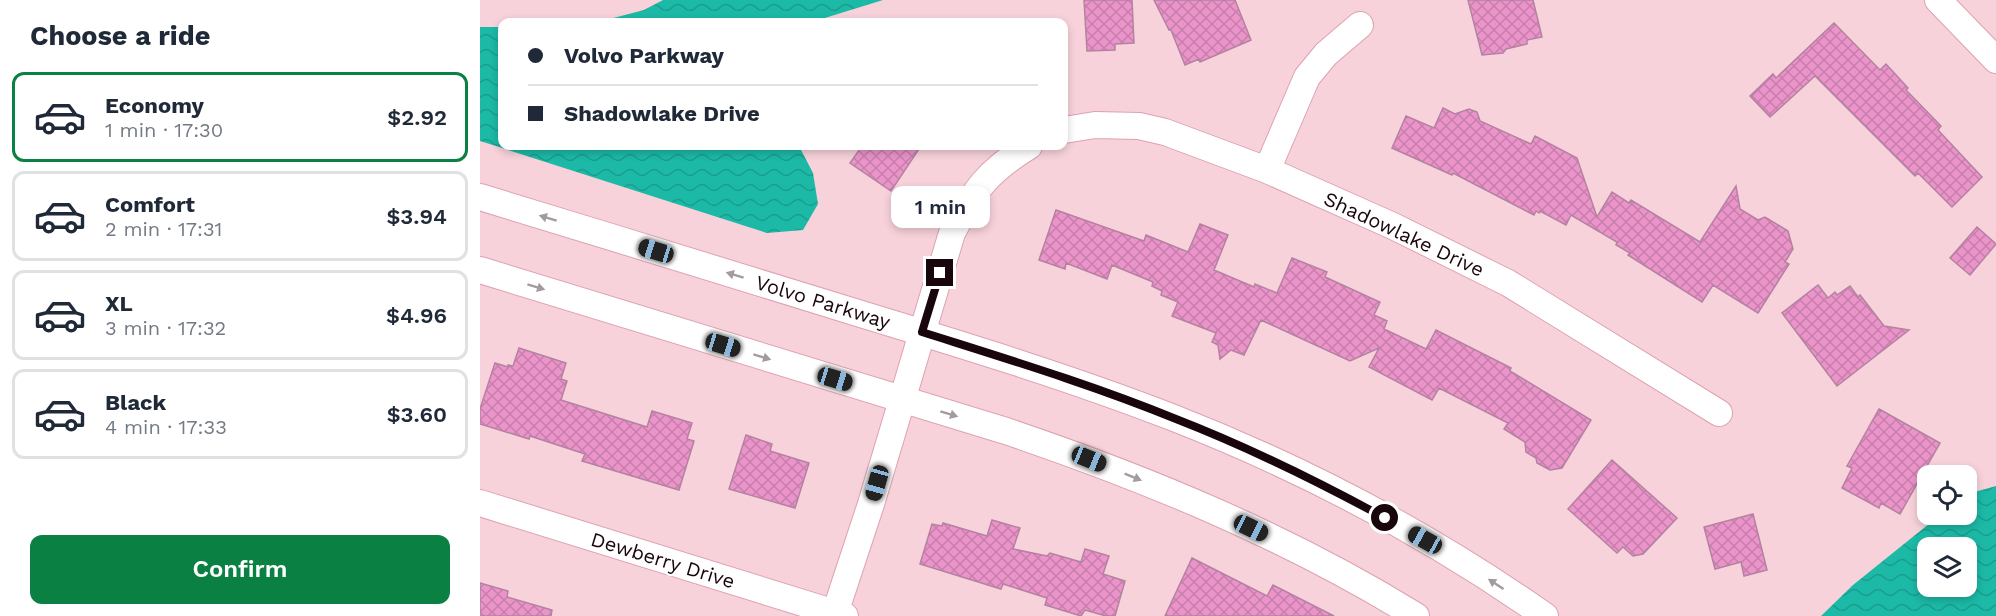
<!DOCTYPE html>
<meta charset="utf-8">
<style>
:root{--surface:#fff;--page:#f2f2f3;--text:#1f2937;--muted:#747a83;--line:#e0e1e3;--accent:#0b8043}
body{margin:0;font-family:"Work Sans",sans-serif;background:var(--page);color:var(--text);height:100vh;display:flex;flex-direction:column;font-size:22px;white-space:nowrap}
*{box-sizing:border-box;margin:0}
p{font-size:20px;color:var(--muted)}
.icon{flex:none;width:33px;height:33px;fill:none;stroke:currentColor;stroke-width:2;stroke-linecap:round;stroke-linejoin:round}
.map{position:relative;flex:1;overflow:hidden}
.panel{display:flex;flex-direction:column;background:var(--surface);width:480px}
.panel>*{flex:none}
.banner{position:absolute;left:18px;top:18px;width:570px;height:132px;border-radius:12px;box-shadow:0 3px 9px #0003;display:grid;align-content:center;height:132px;padding:0 30px;background:var(--surface)}
.tools{position:absolute;left:1437px;top:465px;display:grid;gap:12px}
.tools a{display:grid;place-items:center;width:60px;height:60px;border-radius:12px;background:var(--surface);box-shadow:0 3px 9px #0003;font-size:30px}
.end{position:absolute;width:27px;height:27px;margin:-14px;border:8px solid #19060c;background:#fff;box-shadow:0 0 0 3px #fff}
.from{border-radius:50%}
.bubble{position:absolute;height:42px;border-radius:12px;background:var(--surface);box-shadow:0 3px 9px #0003;font-size:20px;font-weight:600;line-height:42px;text-align:center}
.car{position:absolute;width:18px;height:36px;margin:-18px -9px;border-radius:8px;box-shadow:0 0 4px 2px #0007;background:linear-gradient(#222 24%,#8ab4d8 0 40%,#222 0 76%,#8ab4d8 0 86%,#222 0)}
.banner b{display:flex;align-items:center;gap:21px;height:57px;font-size:22px}
.banner b+b{border-top:2px solid var(--line)}
.banner i{width:15px;height:15px;background:var(--text)}
ul{padding:0;list-style:none}
li{display:flex;align-items:center;gap:18px;height:90px;margin:0 12px 9px;padding:0 18px;border:3px solid var(--line);border-radius:12px}
li div{flex:1}
li b{display:block;font-size:22px}
li em{font-style:normal;font-weight:600}
li.selected{border-color:var(--accent)}
li>.icon{width:54px;height:54px;stroke-width:1.5}
h2{padding:0 30px;font-size:27px;line-height:72px}
.button{display:flex;gap:12px;margin-top:auto;padding:12px 30px}
.button a{flex:1;height:69px;border-radius:12px;background:var(--accent);color:#fff;font-size:24px;font-weight:600;line-height:69px;text-align:center}
main{display:flex;flex:1;min-height:0}
.map>svg:first-child{display:block}
</style>
<main>
<section class="panel">
<h2>Choose a ride</h2>
<ul>
<li class="selected"><svg class="icon" aria-label="car" viewBox="0 0 24 24"><path d="M5 17H2v-5l4-1 3-4h7l3 4 3 1v5h-3M9 17h6M6 11h13"/><circle cx="7" cy="17" r="2"/><circle cx="17" cy="17" r="2"/></svg><div><b>Economy</b><p>1 min · 17:30</p></div><em>$2.92</em></li>
<li><svg class="icon" aria-label="car" viewBox="0 0 24 24"><path d="M5 17H2v-5l4-1 3-4h7l3 4 3 1v5h-3M9 17h6M6 11h13"/><circle cx="7" cy="17" r="2"/><circle cx="17" cy="17" r="2"/></svg><div><b>Comfort</b><p>2 min · 17:31</p></div><em>$3.94</em></li>
<li><svg class="icon" aria-label="car" viewBox="0 0 24 24"><path d="M5 17H2v-5l4-1 3-4h7l3 4 3 1v5h-3M9 17h6M6 11h13"/><circle cx="7" cy="17" r="2"/><circle cx="17" cy="17" r="2"/></svg><div><b>XL</b><p>3 min · 17:32</p></div><em>$4.96</em></li>
<li><svg class="icon" aria-label="car" viewBox="0 0 24 24"><path d="M5 17H2v-5l4-1 3-4h7l3 4 3 1v5h-3M9 17h6M6 11h13"/><circle cx="7" cy="17" r="2"/><circle cx="17" cy="17" r="2"/></svg><div><b>Black</b><p>4 min · 17:33</p></div><em>$3.60</em></li>
</ul>
<div class="button"><a>Confirm</a></div>
</section>
<div class="map">
<svg width="1516" height="616" viewBox="0 0 1516 616">
<defs>
<pattern id="water-waves" width="16" height="10" patternUnits="userSpaceOnUse" patternTransform="scale(1.5)"><rect width="16" height="10" fill="#1cb9a6"/><path d="M0 5q4-4 8 0t8 0" fill="none" stroke="#199e8e"/></pattern>
<pattern id="building-cross-hatch" width="8" height="8" patternUnits="userSpaceOnUse" patternTransform="scale(1.5)"><rect width="8" height="8" fill="#ea94ca"/><path d="M0 0l8 8M0 8l8-8" fill="none" stroke="#c87eac"/></pattern>
</defs>
<rect width="100%" height="100%" fill="#f8d2db"/>
<path fill="url(#water-waves)" fill-rule="evenodd" d="M 183,0 L 403,0 L 332,22 L 118,22 L 164,10 Z
M 0,27 L 22,27 L 22,146 L 319,146 L 333,173 L 338,204 L 323,230 L 287,233 L 0,141 Z
M 1516,486 L 1516,616 L 1341,616 L 1373,585 L 1460,515 L 1486,514 L 1487,494 ZM 1448,548 L 1486,548 L 1486,586 L 1448,586 Z"/>
<path fill="url(#building-cross-hatch)" stroke="#b482a1" stroke-width="1.5" d="M 604,0 L 652,0 L 654,43 L 635,44 L 635,50 L 607,51 Z
M 674,0 L 755,0 L 771,40 L 720,62 L 719,59 L 705,65 L 691,30 L 689,30 Z
M 988,0 L 1053,0 L 1062,37 L 1047,40 L 1047,44 L 1026,49 L 1023,53 L 1002,55 Z
M 1354,23 L 1400,70 L 1406,64 L 1428,88 L 1426,90 L 1461,126 L 1458,130 L 1502,177 L 1472,207 L 1438,173 L 1435,176 L 1335,76 L 1290,117 L 1270,96 L 1293,74 L 1296,78 Z
M 963,108 L 975,114 L 989,109 L 997,112 L 1000,121 L 1051,144 L 1055,136 L 1097,158 L 1117,217 L 1132,192 L 1149,203 L 1151,200 L 1220,242 L 1256,186 L 1260,209 L 1278,220 L 1285,217 L 1308,231 L 1313,249 L 1305,262 L 1309,264 L 1278,313 L 1233,285 L 1222,302 L 1148,255 L 1150,253 L 1136,245 L 1137,242 L 1091,215 L 1086,225 L 1060,211 L 1059,213 L 1056,211 L 1054,215 L 973,173 L 972,175 L 912,148 L 926,116 L 954,128 Z
M 382,146 L 441,146 L 411,191 L 370,163 Z
M 576,210 L 664,241 L 666,235 L 708,252 L 720,224 L 748,235 L 734,270 L 774,287 L 775,284 L 797,293 L 812,258 L 847,272 L 845,277 L 900,302 L 894,315 L 907,321 L 904,329 L 946,349 L 956,330 L 1031,368 L 1030,371 L 1111,420 L 1082,468 L 1070,470 L 1057,463 L 1056,458 L 1046,452 L 1045,442 L 1024,429 L 1028,423 L 959,388 L 952,400 L 889,367 L 899,348 L 870,361 L 781,320 L 764,355 L 751,350 L 740,359 L 738,345 L 732,342 L 736,333 L 692,316 L 698,302 L 681,295 L 682,291 L 672,286 L 673,282 L 632,265 L 627,279 L 586,263 L 585,269 L 559,260 Z
M 1497,227 L 1516,244 L 1490,275 L 1470,258 Z
M 1338,285 L 1348,298 L 1355,292 L 1357,295 L 1370,286 L 1378,297 L 1380,295 L 1404,326 L 1429,330 L 1357,386 L 1302,313 Z
M 39,348 L 86,363 L 81,379 L 87,381 L 81,400 L 167,427 L 172,411 L 212,423 L 207,439 L 214,441 L 199,490 L 102,461 L 105,454 L 50,436 L 49,439 L 0,424 L 0,409 L 15,363 L 28,367 L 28,365 L 33,366 Z
M 1399,409 L 1460,443 L 1420,514 L 1401,503 L 1399,508 L 1362,488 L 1372,468 L 1367,466 Z
M 266,435 L 292,444 L 290,451 L 329,463 L 315,508 L 249,489 Z
M 1132,460 L 1197,518 L 1163,554 L 1153,556 L 1143,547 L 1137,553 L 1088,509 Z
M 1273,514 L 1287,570 L 1264,576 L 1261,562 L 1235,569 L 1224,527 Z
M 512,520 L 540,528 L 533,549 L 567,556 L 570,553 L 601,562 L 605,549 L 629,556 L 623,574 L 645,581 L 635,616 L 626,616 L 605,610 L 601,616 L 565,605 L 567,598 L 523,584 L 521,589 L 440,564 L 452,524 L 462,526 L 463,523 L 507,536 Z
M 712,558 L 787,596 L 793,585 L 854,616 L 685,616 Z
M 0,583 L 28,591 L 27,597 L 72,610 L 71,616 L 0,616 Z"/>
<g fill="none" stroke-linecap="round" stroke-linejoin="round">
<g stroke="#dda2b1" stroke-width="28">
<path id="minor" d="M 1458,0 L 1516,60
M 584,130 L 615,125 L 659,126 L 685,132 L 787,170 L 913,226 L 1028,283 L 1239,413
M 787,170 L 827,77 L 846,54 L 880,25
M 0,197 C 127,236 254,274 381,314 C 486,346 591,378 694,418 C 824,469 951,536 1065,616
M 0,270 L 526,431 C 668,479 808,537 936,616
M 0,503 L 365,616
M 354,616 L 391,504 L 472,233 C 495,189 507,172 549,146"/>
</g>
<use href="#minor" stroke="#fff" stroke-width="26"/>
</g>
<defs><path id="oneway-solid" d="M-6-.8H1V-3.2L6.5 0L1 3.2V.8H-6Z" transform="scale(1.5)"/></defs>
<g fill="#a39b9e">
<use href="#oneway-solid" transform="translate(68 218) rotate(-163)"/>
<use href="#oneway-solid" transform="translate(255 275) rotate(-163)"/>
<use href="#oneway-solid" transform="translate(56 287) rotate(17)"/>
<use href="#oneway-solid" transform="translate(282 357) rotate(17)"/>
<use href="#oneway-solid" transform="translate(469 414) rotate(17)"/>
<use href="#oneway-solid" transform="translate(653 477) rotate(22)"/>
<use href="#oneway-solid" transform="translate(1016 584) rotate(-147)"/>
</g>
<g fill="none" stroke-linecap="round" stroke-linejoin="round">
<path stroke="#19060c" stroke-width="8" d="M 460,273 L 442,332 C 527,359 613,385 696,419 C 768,447 837,481 905,518"/>
</g>
<g text-anchor="middle" dominant-baseline="central" stroke-width="4.5" stroke-linejoin="round" paint-order="stroke">
<g font-size="20" fill="#19060c" stroke="#fefefe">
<text transform="translate(924 234) rotate(25)">Shadowlake Drive</text>
<text transform="translate(343 302) rotate(17)">Volvo Parkway</text>
<text transform="translate(183 560) rotate(17)">Dewberry Drive</text>
</g>
</g>
</svg>
<div class="tools">
<a><svg class="icon" aria-label="locate" viewBox="0 0 24 24"><circle cx="12" cy="12" r="6"/><path d="M12 2v4M12 18v4M2 12h4M18 12h4"/></svg></a>
<a><svg class="icon" aria-label="layers" viewBox="0 0 24 24"><path d="M12 4l9 5-9 5-9-5zM3 14l9 5 9-5"/></svg></a>
</div>
<i class="end from" style="left:905px;top:518px"></i>
<i class="end" style="left:460px;top:273px"></i>
<div class="bubble" style="left:411px;top:186px;width:99px">1 min</div>
<i class="car" style="left:176px;top:251px;rotate:287deg"></i>
<i class="car" style="left:243px;top:345px;rotate:107deg"></i>
<i class="car" style="left:355px;top:379px;rotate:107deg"></i>
<i class="car" style="left:609px;top:459px;rotate:112deg"></i>
<i class="car" style="left:397px;top:483px;rotate:196deg"></i>
<i class="car" style="left:771px;top:528px;rotate:116deg"></i>
<i class="car" style="left:945px;top:540px;rotate:299deg"></i>
<div class="banner">
<b><i class="from"></i>Volvo Parkway</b>
<b><i></i>Shadowlake Drive</b>
</div>
</div>
</main>
